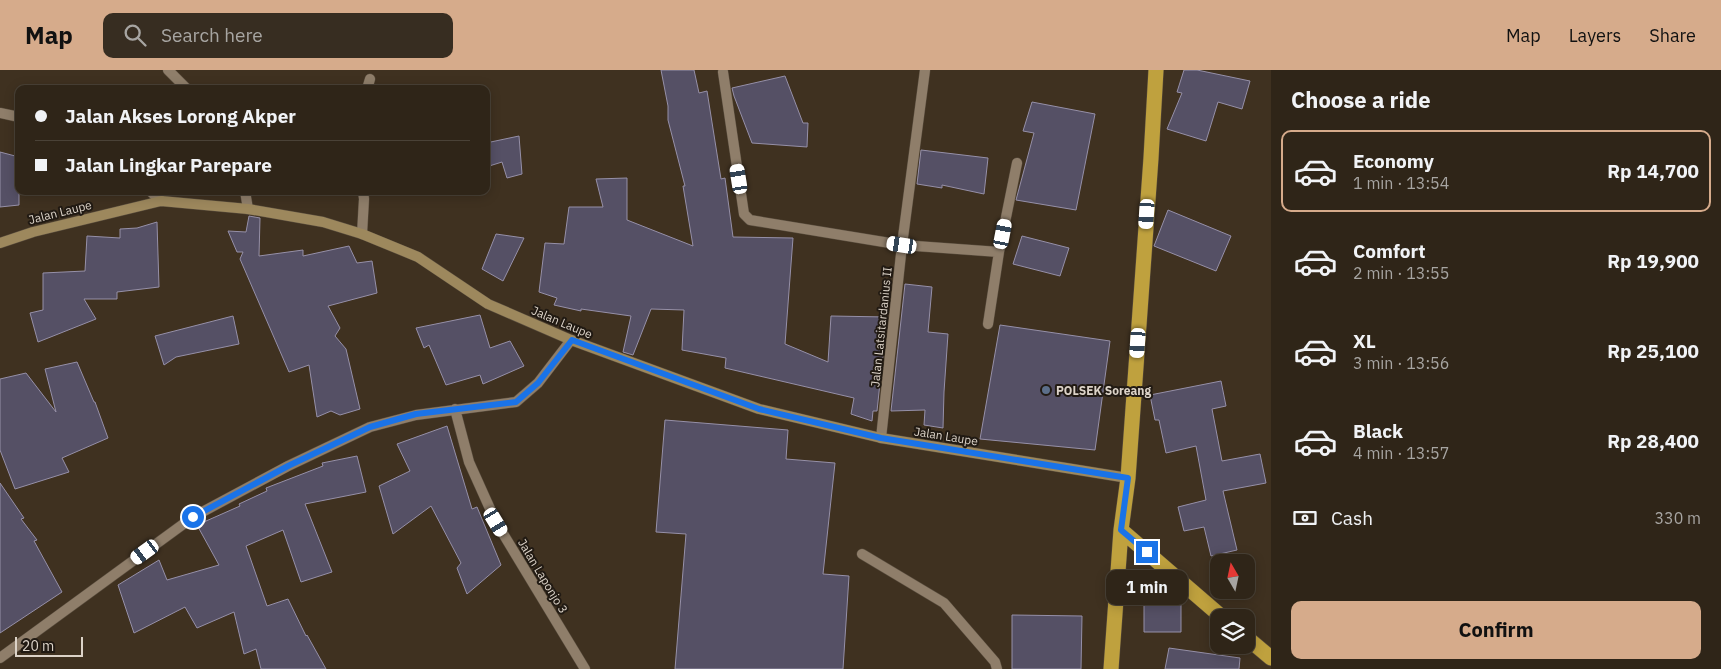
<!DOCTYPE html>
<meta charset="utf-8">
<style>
:root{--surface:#2f2518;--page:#372d21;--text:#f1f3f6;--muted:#a7a5a2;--line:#4a4237;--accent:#d6ab8b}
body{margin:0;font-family:"IBM Plex Sans",sans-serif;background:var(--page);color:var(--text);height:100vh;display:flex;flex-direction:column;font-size:19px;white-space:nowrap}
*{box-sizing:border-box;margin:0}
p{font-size:16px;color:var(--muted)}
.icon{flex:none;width:28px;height:28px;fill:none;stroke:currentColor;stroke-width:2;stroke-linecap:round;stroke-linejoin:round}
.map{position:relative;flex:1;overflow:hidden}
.sheet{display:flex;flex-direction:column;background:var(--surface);width:450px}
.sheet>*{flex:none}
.guide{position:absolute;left:15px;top:15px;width:475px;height:110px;border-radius:10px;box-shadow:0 2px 12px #0003,0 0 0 1px var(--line);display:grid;align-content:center;height:110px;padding:0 20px;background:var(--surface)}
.needle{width:32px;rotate:351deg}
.fabs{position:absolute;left:1210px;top:484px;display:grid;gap:10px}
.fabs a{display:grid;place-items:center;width:45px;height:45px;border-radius:10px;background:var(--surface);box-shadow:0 2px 12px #0003,0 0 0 1px var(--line);font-size:25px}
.scale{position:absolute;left:15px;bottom:12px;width:68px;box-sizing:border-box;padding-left:5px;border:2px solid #dcd3c8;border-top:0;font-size:14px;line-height:18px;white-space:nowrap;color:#dcd3c8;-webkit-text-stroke:4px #211a13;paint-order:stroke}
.end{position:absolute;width:22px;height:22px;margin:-11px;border:6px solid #1a73e8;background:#fff;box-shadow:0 0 0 2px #fff}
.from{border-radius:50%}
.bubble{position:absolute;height:35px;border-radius:10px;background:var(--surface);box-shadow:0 2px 12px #0003,0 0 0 1px var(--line);font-size:16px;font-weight:700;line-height:35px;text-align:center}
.car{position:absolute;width:15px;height:30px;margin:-15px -8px;border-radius:6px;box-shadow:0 0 4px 1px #0007;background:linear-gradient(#fff 24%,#345 0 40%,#fff 0 76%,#345 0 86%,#fff 0)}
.guide b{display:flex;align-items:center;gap:18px;height:48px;font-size:19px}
.guide b+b{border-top:1px solid var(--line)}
.guide i{width:12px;height:12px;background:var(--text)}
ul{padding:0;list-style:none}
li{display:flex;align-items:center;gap:15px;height:82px;margin:0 10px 8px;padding:0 10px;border:2px solid transparent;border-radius:10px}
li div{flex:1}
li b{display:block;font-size:19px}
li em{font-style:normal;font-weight:700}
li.active{border-color:var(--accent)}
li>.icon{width:45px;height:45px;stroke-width:1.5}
h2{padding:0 20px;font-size:22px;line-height:60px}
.pay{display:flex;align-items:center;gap:12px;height:55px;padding:0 20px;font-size:19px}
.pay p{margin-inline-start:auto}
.primary-button{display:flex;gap:10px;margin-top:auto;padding:10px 20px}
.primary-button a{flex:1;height:58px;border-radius:10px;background:var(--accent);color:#111;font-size:20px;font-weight:700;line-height:58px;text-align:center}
header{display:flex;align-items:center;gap:30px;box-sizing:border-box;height:70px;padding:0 25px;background:var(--accent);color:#111}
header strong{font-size:24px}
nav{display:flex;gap:28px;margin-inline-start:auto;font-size:18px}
.search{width:350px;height:45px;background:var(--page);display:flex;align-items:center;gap:12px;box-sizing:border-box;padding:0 18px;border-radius:10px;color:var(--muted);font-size:19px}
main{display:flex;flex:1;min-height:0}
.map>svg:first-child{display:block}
</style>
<header>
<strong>Map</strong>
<div class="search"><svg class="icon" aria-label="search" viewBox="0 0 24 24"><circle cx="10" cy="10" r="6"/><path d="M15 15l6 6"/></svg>Search here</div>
<nav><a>Map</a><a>Layers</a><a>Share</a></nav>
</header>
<main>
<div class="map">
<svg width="1271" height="599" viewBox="0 0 1271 599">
<rect width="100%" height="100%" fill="#3f3120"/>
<path fill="#555065" stroke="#9690a8" d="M 661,0 L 694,0 L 699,23 L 707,21 L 721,109 L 725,108 L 733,167 L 793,168 L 785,274 L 828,292 L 831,246 L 887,247 L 877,341 L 873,341 L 872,351 L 851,344 L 854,328 L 725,298 L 726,288 L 682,280 L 684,240 L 651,239 L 633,285 L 623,282 L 631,246 L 581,239 L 581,241 L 554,235 L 557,228 L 539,222 L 545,173 L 564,174 L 569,137 L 603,137 L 596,109 L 627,108 L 627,150 L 693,176 L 683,116 L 685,116 L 668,50 L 668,36 Z
M 1184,0 L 1197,0 L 1250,11 L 1242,39 L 1218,32 L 1206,71 L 1167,59 L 1182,23 L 1177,22 Z
M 785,6 L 803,53 L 808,53 L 807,77 L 752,73 L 734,26 L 732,18 Z
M 1032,32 L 1095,44 L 1076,140 L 1016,130 L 1034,63 L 1023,61 Z
M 519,66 L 522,104 L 507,108 L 502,92 L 486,97 L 486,73 Z
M 921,80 L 988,88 L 984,124 L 942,115 L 942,118 L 917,114 Z
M 0,82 L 19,87 L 19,135 L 0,137 Z
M 1168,140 L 1231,166 L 1216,201 L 1154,176 Z
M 249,146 L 260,148 L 259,186 L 303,180 L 303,186 L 349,176 L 357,193 L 372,191 L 377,223 L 328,236 L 340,258 L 335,266 L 346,279 L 360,339 L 340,345 L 331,341 L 317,347 L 309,295 L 289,302 L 240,189 L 243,182 L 237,182 L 228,161 L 246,162 Z
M 157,152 L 159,217 L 117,222 L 117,229 L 84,229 L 96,249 L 38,272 L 30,243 L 43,240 L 43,203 L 85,201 L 87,166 L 120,168 L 120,159 L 137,158 Z
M 496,164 L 524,168 L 503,211 L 482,199 Z
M 1022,166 L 1069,178 L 1060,206 L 1013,194 Z
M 905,214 L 932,217 L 928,262 L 948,264 L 944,322 L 943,358 L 924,355 L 925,340 L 891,341 Z
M 480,245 L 490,278 L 510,271 L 524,296 L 483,314 L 480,305 L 446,315 L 429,275 L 424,278 L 416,258 Z
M 233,246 L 239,274 L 176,287 L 164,295 L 155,266 Z
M 1000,255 L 1110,271 L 1095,380 L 980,369 Z
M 77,292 L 94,332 L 95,332 L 108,368 L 62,388 L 69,402 L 15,419 L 0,380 L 0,309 L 26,303 L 56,342 L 45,299 Z
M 1221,311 L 1226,336 L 1212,339 L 1222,391 L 1260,384 L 1266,413 L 1223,421 L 1237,480 L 1211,486 L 1204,457 L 1184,461 L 1178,437 L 1206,430 L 1196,376 L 1166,383 L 1159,350 L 1155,350 L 1150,325 Z
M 665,350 L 788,360 L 786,389 L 835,393 L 823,504 L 849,506 L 843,599 L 675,599 L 686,464 L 656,462 Z
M 447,356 L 472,439 L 477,437 L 501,495 L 467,524 L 457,498 L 461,493 L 431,436 L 393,464 L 379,416 L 410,401 L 397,374 Z
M 357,386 L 366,422 L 305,434 L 332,502 L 301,512 L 283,460 L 246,476 L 267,536 L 288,529 L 306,566 L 307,565 L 326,599 L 261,599 L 256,579 L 244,584 L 234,542 L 197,558 L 185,537 L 134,563 L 118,515 L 159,490 L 167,510 L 219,495 L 197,455 L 240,436 L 239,434 L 267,421 L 266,418 L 323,396 L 322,393 Z
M 0,413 L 24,448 L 21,449 L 37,470 L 34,471 L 62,522 L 0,563 Z
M 1144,531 L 1181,531 L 1181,562 L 1144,562 Z
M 1012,545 L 1082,546 L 1081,599 L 1012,599 Z
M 1169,578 L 1240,588 L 1239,599 L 1165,599 Z"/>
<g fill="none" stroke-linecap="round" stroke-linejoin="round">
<g stroke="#594d3e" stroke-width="11">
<path id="lane" d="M 862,484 L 944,533 L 995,592 L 997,599"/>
</g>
<g stroke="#594d3e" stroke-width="11">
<path id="street" d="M 168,0 L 187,19
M 723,2 L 744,144 L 750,150 L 902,175 L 999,182
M 367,19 L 370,9
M 0,43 L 19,47
M 150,121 L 161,131
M 245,121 L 248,139
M 362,164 L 364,129 L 363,121
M 988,254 L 999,182 L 1017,93
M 455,339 L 469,392 L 496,452 L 585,599
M 881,368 L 902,175 L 925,0
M 0,588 L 193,447 L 288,396 L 370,357 L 416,345 L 516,332 L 538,313 L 571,270"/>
</g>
<g stroke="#594d3e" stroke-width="11">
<path id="secondary" d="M 0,173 L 33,162 L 161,131 L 248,139 L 323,152 L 362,164 L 418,187 L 488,234 L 571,270 L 759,339 L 881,368 L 1128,408"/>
</g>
<g stroke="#594d3e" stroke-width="16">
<path id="highway" d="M 1121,460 L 1223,548
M 1246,567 L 1271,588
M 1111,599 L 1121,460 L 1128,408 L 1151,88 L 1156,0"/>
</g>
<use href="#lane" stroke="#8f7e6a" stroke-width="10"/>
<use href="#street" stroke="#8f7e6a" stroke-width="10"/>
<use href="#secondary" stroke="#9d885d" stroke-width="10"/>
<use href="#highway" stroke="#bfa13e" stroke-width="15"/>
</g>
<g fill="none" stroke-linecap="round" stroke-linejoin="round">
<path stroke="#1a73e8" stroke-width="6" d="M 193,447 L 288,396 L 370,357 L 416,344 L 516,332 L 538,313 L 572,270 L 759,339 L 881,368 L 1128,408 L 1121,460 L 1147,482"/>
</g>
<circle fill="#5c6f8a" stroke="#211a13" stroke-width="2" cx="1046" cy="320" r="5"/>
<g text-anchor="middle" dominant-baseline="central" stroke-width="4" stroke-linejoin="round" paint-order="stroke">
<g font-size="12" fill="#dcd3c8" stroke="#211a13">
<text transform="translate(60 142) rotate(-14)">Jalan Laupe</text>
<text transform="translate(562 252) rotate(23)">Jalan Laupe</text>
<text transform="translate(881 257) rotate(-84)">Jalan Latsitardanius II</text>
<text transform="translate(946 366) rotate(9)">Jalan Laupe</text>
<text transform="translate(543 506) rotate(59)">Jalan Laponjo 3</text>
</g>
<g font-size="12" font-weight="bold" fill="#dcd3c8" stroke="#211a13" text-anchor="start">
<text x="1056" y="320">POLSEK Soreang</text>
</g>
</g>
</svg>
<div class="fabs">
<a><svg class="needle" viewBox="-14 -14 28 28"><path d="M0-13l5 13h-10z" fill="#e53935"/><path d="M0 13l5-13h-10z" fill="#a7a5a2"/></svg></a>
<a><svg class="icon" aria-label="layers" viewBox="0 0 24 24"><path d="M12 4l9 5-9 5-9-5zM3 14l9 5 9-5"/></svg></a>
</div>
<div class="scale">20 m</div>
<i class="end from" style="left:193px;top:447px"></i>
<i class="end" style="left:1147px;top:482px"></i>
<div class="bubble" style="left:1106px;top:500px;width:82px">1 min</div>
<i class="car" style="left:739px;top:109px;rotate:351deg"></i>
<i class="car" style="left:1147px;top:144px;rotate:184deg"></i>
<i class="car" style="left:1003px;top:164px;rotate:11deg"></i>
<i class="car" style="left:902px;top:175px;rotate:279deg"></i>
<i class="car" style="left:1138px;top:273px;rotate:184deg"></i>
<i class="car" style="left:496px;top:452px;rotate:149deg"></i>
<i class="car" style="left:145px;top:482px;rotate:234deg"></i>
<div class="guide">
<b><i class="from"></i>Jalan Akses Lorong Akper</b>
<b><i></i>Jalan Lingkar Parepare</b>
</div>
</div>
<section class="sheet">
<h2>Choose a ride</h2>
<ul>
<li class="active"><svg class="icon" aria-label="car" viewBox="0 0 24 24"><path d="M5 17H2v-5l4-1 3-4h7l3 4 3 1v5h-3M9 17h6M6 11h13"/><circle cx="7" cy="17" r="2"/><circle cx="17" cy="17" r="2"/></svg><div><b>Economy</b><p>1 min · 13:54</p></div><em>Rp 14,700</em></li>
<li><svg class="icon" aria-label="car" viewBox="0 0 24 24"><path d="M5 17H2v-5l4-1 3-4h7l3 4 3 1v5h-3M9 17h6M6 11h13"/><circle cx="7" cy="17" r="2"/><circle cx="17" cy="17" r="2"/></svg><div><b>Comfort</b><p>2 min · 13:55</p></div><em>Rp 19,900</em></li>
<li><svg class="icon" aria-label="car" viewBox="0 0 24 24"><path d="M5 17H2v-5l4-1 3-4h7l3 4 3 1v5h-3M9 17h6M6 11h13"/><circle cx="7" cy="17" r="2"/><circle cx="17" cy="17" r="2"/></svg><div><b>XL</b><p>3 min · 13:56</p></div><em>Rp 25,100</em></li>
<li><svg class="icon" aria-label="car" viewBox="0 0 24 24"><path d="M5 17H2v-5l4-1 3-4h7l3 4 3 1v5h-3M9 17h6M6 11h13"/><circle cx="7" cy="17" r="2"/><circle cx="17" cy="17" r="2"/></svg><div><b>Black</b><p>4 min · 13:57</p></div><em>Rp 28,400</em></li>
</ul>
<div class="pay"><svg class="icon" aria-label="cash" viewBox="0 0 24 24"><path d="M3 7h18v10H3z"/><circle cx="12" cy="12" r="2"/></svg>Cash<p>330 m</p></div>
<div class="primary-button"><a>Confirm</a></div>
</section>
</main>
